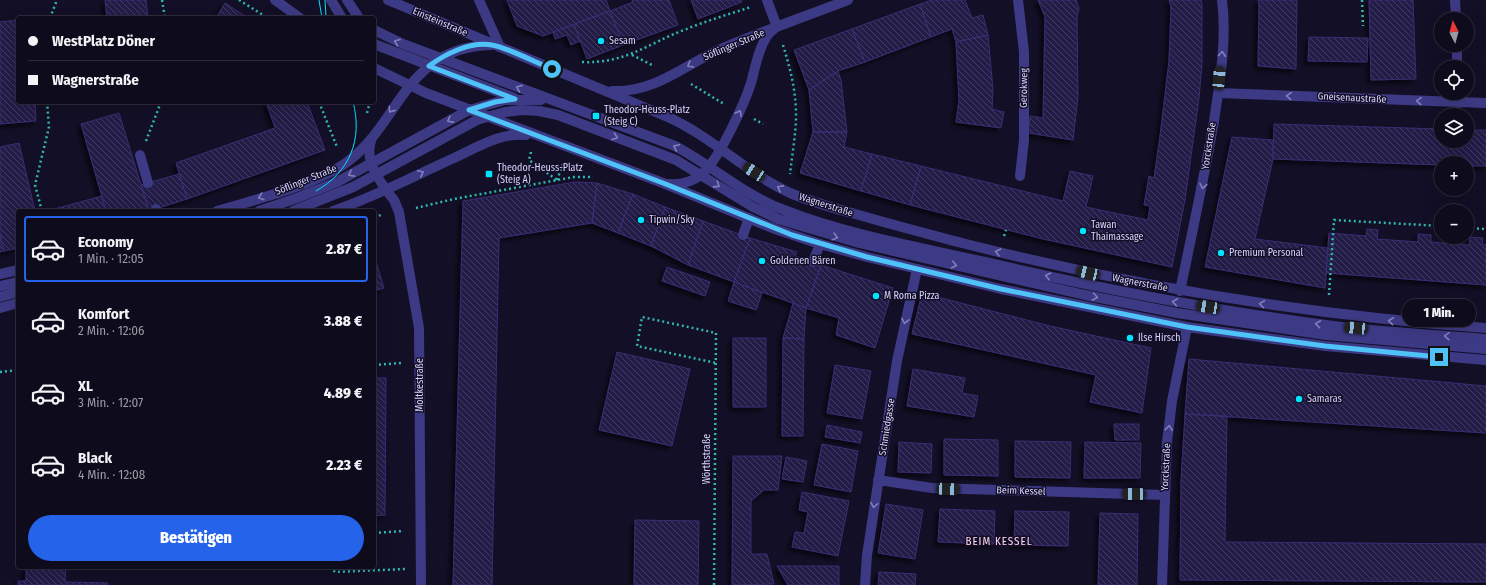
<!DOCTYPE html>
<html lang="de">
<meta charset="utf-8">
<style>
:root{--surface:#0e0b1c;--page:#171425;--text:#f1f3f6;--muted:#9b9ba3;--line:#2e2b3b;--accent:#2563eb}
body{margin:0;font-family:"Fira Sans Condensed",sans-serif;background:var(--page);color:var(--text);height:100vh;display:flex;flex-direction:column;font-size:15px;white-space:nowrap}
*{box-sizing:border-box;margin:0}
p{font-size:13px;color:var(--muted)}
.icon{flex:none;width:22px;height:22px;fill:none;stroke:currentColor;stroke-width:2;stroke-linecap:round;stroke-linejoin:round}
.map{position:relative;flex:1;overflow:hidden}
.sheet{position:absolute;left:16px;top:209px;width:360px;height:360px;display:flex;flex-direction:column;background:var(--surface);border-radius:4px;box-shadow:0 4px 16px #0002,0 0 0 1px var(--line)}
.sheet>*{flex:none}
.guide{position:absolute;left:16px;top:16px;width:360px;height:88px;border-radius:4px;box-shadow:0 4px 16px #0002,0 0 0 1px var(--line);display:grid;align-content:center;height:88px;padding:0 12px;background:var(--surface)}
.needle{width:26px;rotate:354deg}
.fabs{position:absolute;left:1434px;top:12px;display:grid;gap:8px}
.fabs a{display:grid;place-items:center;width:40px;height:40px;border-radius:50%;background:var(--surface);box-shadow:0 4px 16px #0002,0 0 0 1px var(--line);font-size:20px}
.end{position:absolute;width:18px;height:18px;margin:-9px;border:5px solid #4fc3f7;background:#111;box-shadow:0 0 0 2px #111}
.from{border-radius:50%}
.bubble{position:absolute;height:28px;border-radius:14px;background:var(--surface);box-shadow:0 4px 16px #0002,0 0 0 1px var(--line);font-size:13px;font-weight:800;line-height:28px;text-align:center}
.car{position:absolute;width:12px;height:24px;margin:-12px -6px;border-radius:5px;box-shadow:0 0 3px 1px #0007;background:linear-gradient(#222 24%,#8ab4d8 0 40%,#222 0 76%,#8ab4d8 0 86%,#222 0)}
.guide b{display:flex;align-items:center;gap:14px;height:38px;font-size:15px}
.guide b+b{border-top:1px solid var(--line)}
.guide i{width:10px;height:10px;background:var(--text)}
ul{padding:7px 0 0;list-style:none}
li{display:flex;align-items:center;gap:12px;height:66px;margin:0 8px 6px;padding:0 4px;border:2px solid transparent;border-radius:4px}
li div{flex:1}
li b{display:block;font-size:15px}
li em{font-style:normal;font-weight:800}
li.selected{border-color:var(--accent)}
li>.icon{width:36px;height:36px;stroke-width:1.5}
.action{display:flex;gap:8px;margin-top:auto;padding:8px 12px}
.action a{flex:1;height:46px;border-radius:24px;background:var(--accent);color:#fff;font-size:16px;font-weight:800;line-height:46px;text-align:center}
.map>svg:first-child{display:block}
</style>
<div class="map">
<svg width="1486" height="585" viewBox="0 0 1486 585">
<defs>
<pattern id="building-back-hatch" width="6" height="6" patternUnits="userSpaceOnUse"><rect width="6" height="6" fill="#241b47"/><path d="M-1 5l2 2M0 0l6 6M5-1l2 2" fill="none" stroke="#433b63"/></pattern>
<filter id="shadow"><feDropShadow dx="-3.5" dy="3.5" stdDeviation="2" flood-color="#0009"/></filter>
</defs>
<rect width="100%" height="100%" fill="#130f26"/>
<path fill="url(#building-back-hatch)" stroke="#3b2d73" filter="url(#shadow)" d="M 105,0 L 146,0 L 148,18 L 107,18 Z
M 507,0 L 606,0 L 610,11 L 543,36 L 517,26 Z
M 632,0 L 669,0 L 678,25 L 623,45 L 610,11 L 633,2 Z
M 691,0 L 741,0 L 742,2 L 698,19 Z
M 932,0 L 965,0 L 972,18 L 983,15 L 988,35 L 956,42 L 952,29 L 931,37 L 920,4 Z
M 1038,0 L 1076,0 L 1079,8 L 1077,18 L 1078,97 L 1073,140 L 1028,133 L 1030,116 L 1043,118 L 1045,17 Z
M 1169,0 L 1201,0 L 1202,4 L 1202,65 L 1199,98 L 1185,200 L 1172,267 L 1043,239 L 910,205 L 921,166 L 1063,201 L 1070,171 L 1093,176 L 1086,207 L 1148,220 L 1150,206 L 1144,205 L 1149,176 L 1154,178 L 1160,136 L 1169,61 L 1171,7 Z
M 1258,0 L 1297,0 L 1296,69 L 1258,66 L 1259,5 Z
M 1369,0 L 1413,0 L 1416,79 L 1371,80 Z
M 225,3 L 248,18 L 216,18 Z
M 920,4 L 931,37 L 865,62 L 852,29 Z
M 610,11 L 623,45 L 587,59 L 574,24 Z
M 18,20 L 18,102 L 35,102 L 36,121 L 0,124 L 0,22 Z
M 574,24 L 580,41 L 571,45 L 567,35 L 555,39 L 553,32 Z
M 852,29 L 865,62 L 838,71 L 809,90 L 794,50 Z
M 988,35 L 993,90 L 992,109 L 1004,112 L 1001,128 L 956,122 L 959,100 L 956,42 Z
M 1309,37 L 1368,38 L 1367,62 L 1308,61 Z
M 838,71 L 841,80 L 847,132 L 813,132 L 809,90 Z
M 266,102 L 307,102 L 325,150 L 187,199 L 176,163 L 275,128 Z
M 119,113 L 141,185 L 149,211 L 106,211 L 81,124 Z
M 1274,124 L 1441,129 L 1441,141 L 1467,141 L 1467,130 L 1486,130 L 1486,166 L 1467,166 L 1467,163 L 1441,163 L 1441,165 L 1273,159 Z
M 813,132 L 847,132 L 844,147 L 872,154 L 861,191 L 800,173 Z
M 1232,137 L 1273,140 L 1273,159 L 1255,239 L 1328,248 L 1325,288 L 1205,267 Z
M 19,143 L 35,211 L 18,211 L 18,248 L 4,251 L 0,234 L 0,147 Z
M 872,154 L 921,166 L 910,205 L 861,191 Z
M 179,174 L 187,199 L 149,211 L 141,185 Z
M 575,182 L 597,183 L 592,223 L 499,238 L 492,585 L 453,585 L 463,201 Z
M 597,183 L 633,194 L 618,233 L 592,223 Z
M 633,194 L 665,207 L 651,246 L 618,233 Z
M 102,196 L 106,211 L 47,211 Z
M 665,207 L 703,221 L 688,265 L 651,246 Z
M 703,221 L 750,238 L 734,282 L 688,265 Z
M 1367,229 L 1378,230 L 1377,239 L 1418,242 L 1418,234 L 1431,235 L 1431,242 L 1469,245 L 1470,237 L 1483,238 L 1482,244 L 1486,245 L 1486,285 L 1326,273 L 1329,233 L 1366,236 Z
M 0,234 L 4,251 L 0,252 Z
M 750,238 L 797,252 L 795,256 L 821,265 L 806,308 L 734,282 Z
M 374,255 L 384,288 L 374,291 Z
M 821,265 L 893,288 L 875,348 L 836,335 L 839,318 L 806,308 Z
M 667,267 L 710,282 L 705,296 L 662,281 Z
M 734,282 L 762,293 L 756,310 L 728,301 Z
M 922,293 L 1050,326 L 1151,348 L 1142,413 L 1090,402 L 1096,375 L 912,334 Z
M 793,303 L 806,308 L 804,339 L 783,338 Z
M 733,338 L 766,338 L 766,407 L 733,407 Z
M 783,338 L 804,339 L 803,436 L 782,436 Z
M 617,352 L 690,369 L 672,446 L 599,430 Z
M 1189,359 L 1486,386 L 1486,433 L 1185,414 Z
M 835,365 L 871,371 L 862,419 L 827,413 Z
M 913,369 L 965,378 L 962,393 L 978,396 L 974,417 L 907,406 Z
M 374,378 L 386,378 L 385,515 L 374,516 Z
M 1185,414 L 1227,416 L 1225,542 L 1486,544 L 1486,582 L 1180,580 L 1181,481 Z
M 1114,424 L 1139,424 L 1139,440 L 1115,440 Z
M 827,425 L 862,432 L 860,443 L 825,437 Z
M 944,439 L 998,440 L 998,476 L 944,475 Z
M 1015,441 L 1071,442 L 1070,478 L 1015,477 Z
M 899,442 L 932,444 L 931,473 L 898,472 Z
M 1085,442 L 1141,443 L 1140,478 L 1084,478 Z
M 822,444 L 858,451 L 851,492 L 814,485 Z
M 733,456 L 782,456 L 778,490 L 764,490 L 751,501 L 751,554 L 767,554 L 774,584 L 732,585 Z
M 786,457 L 807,461 L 803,482 L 782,479 Z
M 802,492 L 849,501 L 838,556 L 792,547 L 795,532 L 804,533 L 808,512 L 799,510 Z
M 886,504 L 923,510 L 915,559 L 878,553 Z
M 940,509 L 995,511 L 994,544 L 938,542 Z
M 1015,511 L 1069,512 L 1068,546 L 1014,545 Z
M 1100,513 L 1138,514 L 1137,585 L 1098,585 Z
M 635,520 L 699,521 L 698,585 L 634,585 Z
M 777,566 L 839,566 L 839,585 L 788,585 Z
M 26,567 L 66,567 L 65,582 L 108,583 L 108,585 L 18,585 L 18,581 L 26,581 Z
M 879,572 L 916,574 L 915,585 L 878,585 Z"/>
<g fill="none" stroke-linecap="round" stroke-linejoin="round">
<path stroke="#2fb8b0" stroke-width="2.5" stroke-dasharray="2 3" stroke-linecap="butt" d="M 162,0 L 165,18
M 239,0 L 263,15
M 1362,0 L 1363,26
M 50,18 L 57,0
M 783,45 C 790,68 796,90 796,115 C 796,134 792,155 790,174
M 632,55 L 652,65
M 582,62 C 625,64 647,44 684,30 C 706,21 729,14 751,7
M 691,84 L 724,104
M 319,102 L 337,147
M 367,113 L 370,102
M 754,119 L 763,124
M 146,141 L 161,102
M 531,152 L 529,160 L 557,180
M 557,180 L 563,164
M 416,208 L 454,199 L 574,177 L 593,177
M 42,211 L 35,185 L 49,127 L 47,102
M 374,217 L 381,215
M 1467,228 L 1486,229
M 1004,236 L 1006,230
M 1329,295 L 1334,220 L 1441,226
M 374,365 L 401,363
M 0,372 L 18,370
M 374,533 L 404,531
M 330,567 L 335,572 L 405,569
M 714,585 L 716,333 L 642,317 L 637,346 L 716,363"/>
<path stroke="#3d3a85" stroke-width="10" d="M 331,0 L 342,18
M 347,0 L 359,18
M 479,0 L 500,47
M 374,30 L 403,44 L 675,146 C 713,166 744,195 784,210 C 848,235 918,247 985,262 C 1098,288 1211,310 1326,325 C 1379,332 1433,335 1486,339
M 374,44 L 514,98
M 140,155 L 148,183
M 156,209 L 156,211
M 259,211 L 297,198 L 337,182 L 469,110 L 505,100 L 541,100
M 293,211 L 353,187 L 477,120 L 505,112 L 522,110 L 539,111 L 558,115 L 676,160 L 753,207 L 778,219 L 859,243 L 1085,295 L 1177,313 L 1326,335 L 1486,349
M 743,235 L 749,218
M 813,262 L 820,244
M 0,286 L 18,282
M 0,297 L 18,292"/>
<path stroke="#3d3a85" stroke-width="10" d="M 767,0 L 777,27
M 1018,0 L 1024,52 L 1024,140 L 1020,176
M 1455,0 L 1456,19
M 1457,45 L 1457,67
M 1218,93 L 1486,103
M 1458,93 L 1458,103
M 386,190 L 394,200 L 399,212 L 419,328 L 421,585
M 1180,291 C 1192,234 1204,178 1214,121 C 1220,81 1227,40 1222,0
M 878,480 L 932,488 L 1165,495
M 865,585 L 867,555 L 897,361 L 917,269
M 1162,585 L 1167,442 L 1172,401 L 1187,327"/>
<path stroke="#3d3a85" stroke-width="10" d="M 275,0 L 300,18
M 388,0 L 670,118 C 713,138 747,173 790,193 C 812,202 836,209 859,215 C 893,225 928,234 962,243 C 1136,287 1308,315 1486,328
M 374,68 L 426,93 L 663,183 L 775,229 L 820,244 L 867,257 L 1001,289 L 1187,327 L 1325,346 L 1486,360
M 612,91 C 656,93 685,64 723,48 C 764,31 806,16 848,0
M 372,138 C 364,158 375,173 386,190
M 669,184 C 682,185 696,181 705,171 C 720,156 744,105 751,83 C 755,69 760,39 773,30
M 217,211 C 254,200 311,186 343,165 C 400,127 403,47 491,45
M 333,211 C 375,197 414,176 454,158 C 476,148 501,132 526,135
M 0,274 L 18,270
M 0,308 L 18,303"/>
<path stroke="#00e5ff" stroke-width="1" d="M 319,0 L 322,18
M 325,0 L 326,16
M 316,191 C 350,172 363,139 353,102"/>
</g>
<defs><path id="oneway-chevron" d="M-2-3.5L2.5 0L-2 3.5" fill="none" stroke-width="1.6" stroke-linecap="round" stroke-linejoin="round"/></defs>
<g stroke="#837fbc">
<use href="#oneway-chevron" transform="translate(397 42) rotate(-159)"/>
<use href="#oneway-chevron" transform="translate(1222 54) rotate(-85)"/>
<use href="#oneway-chevron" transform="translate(690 65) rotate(149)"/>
<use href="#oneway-chevron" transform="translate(519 88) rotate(-159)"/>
<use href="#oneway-chevron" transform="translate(1289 96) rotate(-177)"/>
<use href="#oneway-chevron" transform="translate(1419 101) rotate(-177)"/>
<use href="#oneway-chevron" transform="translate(391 110) rotate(125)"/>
<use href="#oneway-chevron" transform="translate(739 113) rotate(-63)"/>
<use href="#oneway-chevron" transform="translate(450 120) rotate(151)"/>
<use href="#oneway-chevron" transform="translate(615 137) rotate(21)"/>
<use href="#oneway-chevron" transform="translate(676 147) rotate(-155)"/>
<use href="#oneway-chevron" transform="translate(421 173) rotate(-25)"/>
<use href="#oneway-chevron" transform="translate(351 174) rotate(152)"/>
<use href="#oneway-chevron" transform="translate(717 185) rotate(33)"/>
<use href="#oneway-chevron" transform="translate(1203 186) rotate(100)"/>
<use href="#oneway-chevron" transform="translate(780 188) rotate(-152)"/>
<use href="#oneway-chevron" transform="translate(261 197) rotate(162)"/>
<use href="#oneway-chevron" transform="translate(835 237) rotate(15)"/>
<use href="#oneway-chevron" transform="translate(998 252) rotate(-166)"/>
<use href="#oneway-chevron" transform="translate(954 265) rotate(13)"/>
<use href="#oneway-chevron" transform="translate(1048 276) rotate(-167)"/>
<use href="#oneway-chevron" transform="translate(1095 297) rotate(11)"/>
<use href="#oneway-chevron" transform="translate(1175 302) rotate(-170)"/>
<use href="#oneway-chevron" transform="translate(1262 304) rotate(-172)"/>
<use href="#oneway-chevron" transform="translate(905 321) rotate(102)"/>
<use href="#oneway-chevron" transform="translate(1391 321) rotate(-174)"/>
<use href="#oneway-chevron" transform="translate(1318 324) rotate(-172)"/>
<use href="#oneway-chevron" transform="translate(1447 336) rotate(-176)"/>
<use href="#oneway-chevron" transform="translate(1169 428) rotate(-84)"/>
<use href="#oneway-chevron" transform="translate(874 505) rotate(99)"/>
</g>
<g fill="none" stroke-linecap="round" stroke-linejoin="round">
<path stroke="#4fc3f7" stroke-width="5" d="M 552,69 C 537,63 506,47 492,45 C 471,41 445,54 429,66 L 515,99 L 495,102 L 469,110 L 663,183 L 792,235 L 867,257 L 1001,289 L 1187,327 L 1325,346 L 1439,357"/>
</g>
<g fill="#00e5ff" stroke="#130f26" stroke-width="1.5">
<circle cx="601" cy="41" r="4"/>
<rect x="592" y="112" width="8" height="8" rx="2"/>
<rect x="485" y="170" width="8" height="8" rx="2"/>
<circle cx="641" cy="220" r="4"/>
<circle cx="1083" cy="231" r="4"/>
<circle cx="1221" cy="253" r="4"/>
<circle cx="762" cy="261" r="4"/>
<circle cx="876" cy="296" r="4"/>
<circle cx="1130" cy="338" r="4"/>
<circle cx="1299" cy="399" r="4"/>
</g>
<g text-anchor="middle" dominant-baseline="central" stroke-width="3" stroke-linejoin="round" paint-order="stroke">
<g font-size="10" fill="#d9d4ff" stroke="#130f26">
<text transform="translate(440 22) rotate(23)">Einsteinstraße</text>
<text transform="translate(734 45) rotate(-23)">Söflinger Straße</text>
<text transform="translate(1024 88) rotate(-89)">Gerokweg</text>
<text transform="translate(1352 98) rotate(3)">Gneisenaustraße</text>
<text transform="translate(1209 146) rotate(-81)">Yorckstraße</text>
<text transform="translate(306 180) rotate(-22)">Söflinger Straße</text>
<text transform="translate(826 205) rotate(18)">Wagnerstraße</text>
<text transform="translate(1140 283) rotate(11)">Wagnerstraße</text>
<text transform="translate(420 385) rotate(-90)">Moltkestraße</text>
<text transform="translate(887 427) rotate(-81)">Schmiedgasse</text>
<text transform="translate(707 459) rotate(-90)">Wörthstraße</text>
<text transform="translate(1166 467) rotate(-87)">Yorckstraße</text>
<text transform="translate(1021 491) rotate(2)">Beim Kessel</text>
</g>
<g font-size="10" fill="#d9d4ff" stroke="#130f26" text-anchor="start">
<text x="609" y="41">Sesam</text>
<text x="604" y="110">Theodor-Heuss-Platz<tspan x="604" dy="12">(Steig C)</tspan></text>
<text x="497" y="168">Theodor-Heuss-Platz<tspan x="497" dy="12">(Steig A)</tspan></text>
<text x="649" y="220">Tipwin/Sky</text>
<text x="1091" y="225">Tawan<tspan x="1091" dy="12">Thaimassage</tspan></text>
<text x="1229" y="253">Premium Personal</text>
<text x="770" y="261">Goldenen Bären</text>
<text x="884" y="296">M Roma Pizza</text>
<text x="1138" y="338">Ilse Hirsch</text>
<text x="1307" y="399">Samaras</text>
</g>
<g font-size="11" letter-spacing="1" fill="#ffd6f0" stroke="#130f26">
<text x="999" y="541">BEIM KESSEL</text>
</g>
</g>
</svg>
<div class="fabs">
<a><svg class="needle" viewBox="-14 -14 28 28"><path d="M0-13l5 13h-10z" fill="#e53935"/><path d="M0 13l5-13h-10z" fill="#9b9ba3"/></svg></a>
<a><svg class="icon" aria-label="locate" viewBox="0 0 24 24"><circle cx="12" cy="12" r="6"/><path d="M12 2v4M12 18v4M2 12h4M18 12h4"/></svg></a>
<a><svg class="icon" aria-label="layers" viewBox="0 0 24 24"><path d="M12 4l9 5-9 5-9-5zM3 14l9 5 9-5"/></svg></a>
<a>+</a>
<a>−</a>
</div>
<i class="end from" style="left:552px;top:69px"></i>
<i class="end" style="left:1439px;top:357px"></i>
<div class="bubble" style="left:1402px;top:299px;width:74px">1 Min.</div>
<i class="car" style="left:1219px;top:78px;rotate:5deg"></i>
<i class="car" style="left:754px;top:172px;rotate:303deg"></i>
<i class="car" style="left:1088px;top:273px;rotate:283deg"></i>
<i class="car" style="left:1208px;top:307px;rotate:279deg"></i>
<i class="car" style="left:1356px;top:328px;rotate:275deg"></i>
<i class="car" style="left:948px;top:489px;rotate:92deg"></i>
<i class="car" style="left:1134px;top:494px;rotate:271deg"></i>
<div class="guide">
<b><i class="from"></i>WestPlatz Döner</b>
<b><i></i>Wagnerstraße</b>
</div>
<section class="sheet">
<ul>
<li class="selected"><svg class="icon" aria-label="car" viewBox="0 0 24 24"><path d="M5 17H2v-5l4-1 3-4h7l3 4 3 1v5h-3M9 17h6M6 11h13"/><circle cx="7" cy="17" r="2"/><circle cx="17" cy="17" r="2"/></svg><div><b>Economy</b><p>1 Min. · 12:05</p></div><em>2.87 €</em></li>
<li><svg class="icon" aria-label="car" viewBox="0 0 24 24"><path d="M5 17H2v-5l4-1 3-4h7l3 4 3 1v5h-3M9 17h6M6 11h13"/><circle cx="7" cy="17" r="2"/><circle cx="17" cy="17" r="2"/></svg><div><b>Komfort</b><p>2 Min. · 12:06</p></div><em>3.88 €</em></li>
<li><svg class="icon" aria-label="car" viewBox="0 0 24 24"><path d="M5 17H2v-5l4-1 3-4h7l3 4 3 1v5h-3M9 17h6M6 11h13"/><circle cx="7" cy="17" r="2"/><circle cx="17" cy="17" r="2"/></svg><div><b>XL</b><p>3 Min. · 12:07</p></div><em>4.89 €</em></li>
<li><svg class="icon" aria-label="car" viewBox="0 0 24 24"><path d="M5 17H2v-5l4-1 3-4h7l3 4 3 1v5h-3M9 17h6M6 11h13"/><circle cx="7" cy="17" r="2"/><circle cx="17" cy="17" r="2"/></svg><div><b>Black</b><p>4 Min. · 12:08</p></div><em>2.23 €</em></li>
</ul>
<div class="action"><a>Bestätigen</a></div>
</section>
</div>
